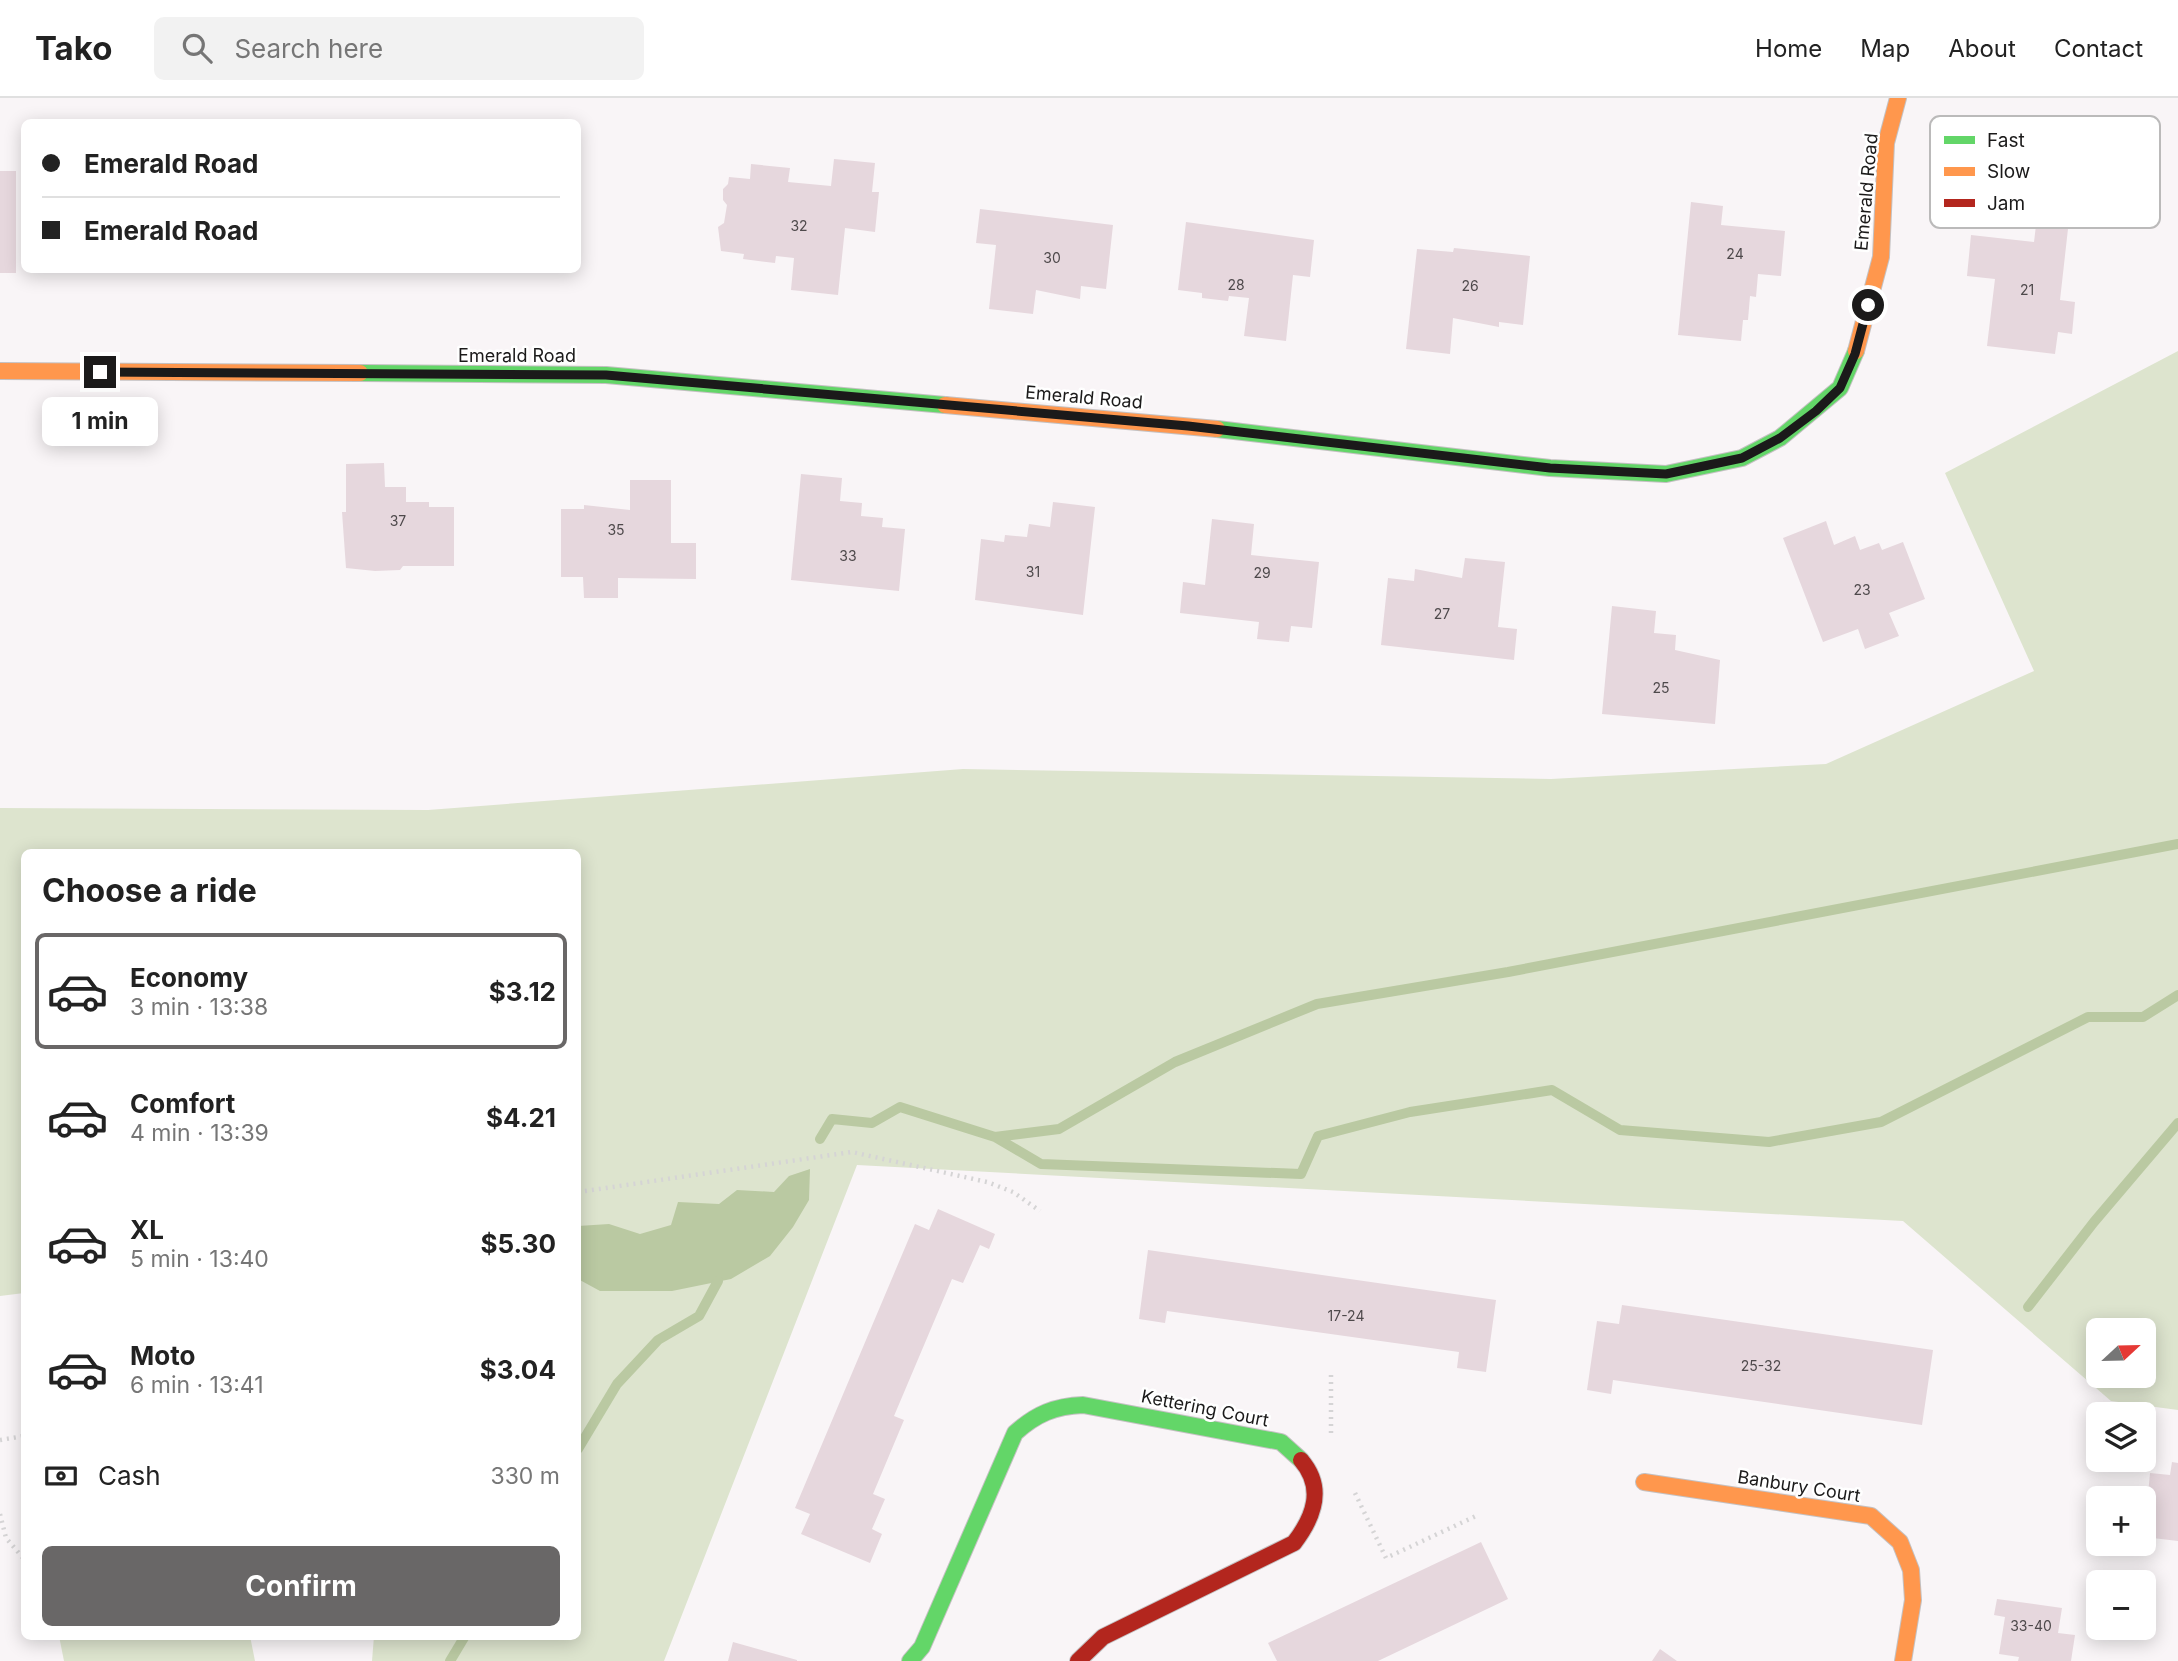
<!DOCTYPE html>
<meta charset="utf-8">
<style>
:root{--surface:#fff;--page:#f2f2f2;--text:#222;--muted:#767676;--line:#e0e0e0;--accent:#696767}
body{margin:0;font-family:Inter,sans-serif;background:var(--page);color:var(--text);height:100vh;display:flex;flex-direction:column;font-size:26px;white-space:nowrap}
*{box-sizing:border-box;margin:0}
p{font-size:23px;color:var(--muted)}
.icon{flex:none;width:38px;height:38px;fill:none;stroke:currentColor;stroke-width:2;stroke-linecap:round;stroke-linejoin:round}
.map{position:relative;flex:1;overflow:hidden}
.drawer{position:absolute;left:21px;top:751px;width:560px;height:791px;display:flex;flex-direction:column;background:var(--surface);border-radius:10px;box-shadow:0 4px 18px #0003}
.drawer>*{flex:none}
.top-card{position:absolute;left:21px;top:21px;width:560px;height:154px;border-radius:10px;box-shadow:0 4px 18px #0003;display:grid;align-content:center;height:154px;padding:0 21px;background:var(--surface)}
.needle{width:46px;rotate:68deg}
.tools{position:absolute;left:2086px;top:1220px;display:grid;gap:14px}
.tools a{display:grid;place-items:center;width:70px;height:70px;border-radius:10px;background:var(--surface);box-shadow:0 4px 18px #0003;font-size:35px}
.end{position:absolute;width:32px;height:32px;margin:-16px;border:9px solid #1b1a1a;background:#fff;box-shadow:0 0 0 4px #fff}
.from{border-radius:50%}
.bubble{position:absolute;height:49px;border-radius:10px;background:var(--surface);box-shadow:0 4px 18px #0003;font-size:23px;font-weight:700;line-height:49px;text-align:center}
.top-card b{display:flex;align-items:center;gap:24px;height:66px;font-size:26px}
.top-card b+b{border-top:2px solid var(--line)}
.top-card i{width:18px;height:18px;background:var(--text)}
ul{padding:0;list-style:none}
li{display:flex;align-items:center;gap:21px;height:116px;margin:0 14px 10px;padding:0 7px;border:4px solid transparent;border-radius:10px}
li div{flex:1}
li b{display:block;font-size:26px}
li em{font-style:normal;font-weight:700}
li.on{border-color:var(--accent)}
li>.icon{width:63px;height:63px;stroke-width:1.5}
h2{padding:0 21px;font-size:32px;line-height:84px}
.pay{display:flex;align-items:center;gap:18px;height:77px;padding:0 21px;font-size:26px}
.pay p{margin-inline-start:auto}
.primary-button{display:flex;gap:14px;margin-top:auto;padding:14px 21px}
.primary-button a{flex:1;height:80px;border-radius:10px;background:var(--accent);color:#fff;font-size:28px;font-weight:700;line-height:80px;text-align:center}
header{display:flex;align-items:center;gap:42px;box-sizing:border-box;height:98px;padding:0 35px;background:var(--surface);border-bottom:2px solid var(--line)}
header strong{font-size:33px}
nav{display:flex;gap:38px;margin-inline-start:auto;font-size:24px}
.search{width:490px;height:63px;background:var(--page);display:flex;align-items:center;gap:18px;box-sizing:border-box;padding:0 24px;border-radius:10px;color:var(--muted);font-size:26px}
.map>svg:first-child{display:block}
</style>
<header>
<strong>Tako</strong>
<div class="search"><svg class="icon" aria-label="search" viewBox="0 0 24 24"><circle cx="10" cy="10" r="6"/><path d="M15 15l6 6"/></svg>Search here</div>
<nav><a>Home</a><a>Map</a><a>About</a><a>Contact</a></nav>
</header>
<div class="map">
<svg width="2178" height="1563" viewBox="0 0 2178 1563">
<rect width="100%" height="100%" fill="#f9f5f7"/>
<path fill="#dde4ce" fill-rule="evenodd" d="M 2178,253 L 2178,1312 L 2111,1303 L 1903,1123 L 857,1067 L 664,1563 L 372,1563 L 374,1538 L 578,1538 L 578,754 L 24,754 L 24,1195 L 0,1198 L 0,710 L 428,712 L 963,671 L 1551,681 L 1826,666 L 2034,573 L 1945,375 ZM 2098,1232 L 2144,1232 L 2144,1278 L 2098,1278 Z
M 59,1538 L 250,1538 L 255,1563 L 64,1563 Z"/>
<path fill="#bac9a2" d="M 810,1071 L 809,1102 L 793,1129 L 770,1158 L 731,1181 L 672,1193 L 600,1193 L 578,1181 L 578,1128 L 609,1126 L 640,1136 L 671,1127 L 678,1104 L 719,1106 L 737,1092 L 774,1094 L 789,1078 Z"/>
<g fill="none" stroke-linecap="round" stroke-linejoin="round">
<path stroke="#bac9a2" stroke-width="10" d="M 995,1039 L 1041,1066 L 1301,1076 L 1318,1038 L 1410,1014 L 1552,992 L 1620,1032 L 1769,1044 L 1881,1024 L 2088,919 L 2143,919 L 2178,897
M 820,1041 L 832,1021 L 872,1025 L 900,1009 L 995,1039 L 1059,1031 L 1175,964 L 1317,906 L 1508,874 L 2178,746
M 2028,1209 L 2094,1124 L 2178,1025
M 578,1351 L 617,1286 L 658,1242 L 699,1218 L 718,1183
M 450,1563 L 465,1538"/>
</g>
<path fill="#e6d7dd" d="M 834,61 L 875,65 L 872,94 L 879,94 L 875,134 L 845,130 L 838,197 L 791,192 L 794,160 L 776,158 L 775,165 L 743,161 L 744,156 L 721,153 L 718,129 L 724,125 L 727,107 L 723,102 L 723,91 L 728,86 L 729,79 L 750,81 L 751,66 L 790,70 L 788,84 L 831,88 Z
M 0,73 L 16,73 L 16,175 L 0,175 Z
M 1691,104 L 1723,108 L 1721,127 L 1785,133 L 1781,178 L 1758,176 L 1756,199 L 1750,198 L 1748,222 L 1743,222 L 1741,243 L 1678,237 Z
M 980,111 L 1113,127 L 1106,191 L 1081,188 L 1080,201 L 1036,192 L 1033,216 L 989,211 L 996,147 L 976,145 Z
M 2037,119 L 2069,122 L 2060,202 L 2075,204 L 2072,236 L 2058,234 L 2055,256 L 1987,248 L 1995,181 L 1967,178 L 1971,137 L 2034,144 Z
M 1186,124 L 1314,142 L 1310,179 L 1293,177 L 1286,243 L 1244,238 L 1249,200 L 1229,198 L 1228,203 L 1202,200 L 1202,195 L 1178,192 Z
M 1454,150 L 1530,158 L 1523,227 L 1499,224 L 1499,229 L 1453,220 L 1450,256 L 1406,251 L 1417,151 L 1453,154 Z
M 135,172 L 176,172 L 176,175 L 135,175 Z
M 384,365 L 385,389 L 406,389 L 406,404 L 429,404 L 429,409 L 454,409 L 454,468 L 403,468 L 400,472 L 375,473 L 346,470 L 342,414 L 346,414 L 346,366 Z
M 801,376 L 842,380 L 840,403 L 862,405 L 861,418 L 883,420 L 882,429 L 905,431 L 899,493 L 791,482 Z
M 630,382 L 671,382 L 671,445 L 696,445 L 696,481 L 618,480 L 618,500 L 584,500 L 583,479 L 561,479 L 561,411 L 584,411 L 584,407 L 630,412 Z
M 1053,404 L 1095,409 L 1083,517 L 975,502 L 981,441 L 1004,444 L 1005,437 L 1027,439 L 1029,426 L 1050,429 Z
M 1212,421 L 1254,426 L 1251,457 L 1319,464 L 1312,530 L 1291,528 L 1289,544 L 1257,541 L 1259,524 L 1180,515 L 1183,484 L 1205,487 Z
M 1826,423 L 1834,447 L 1855,438 L 1860,452 L 1879,445 L 1882,452 L 1903,444 L 1925,501 L 1889,515 L 1899,538 L 1865,551 L 1858,531 L 1823,544 L 1783,440 Z
M 1465,460 L 1505,464 L 1498,529 L 1517,531 L 1514,562 L 1381,547 L 1388,480 L 1414,483 L 1415,471 L 1462,480 Z
M 1612,508 L 1656,513 L 1654,535 L 1676,537 L 1675,552 L 1720,562 L 1715,626 L 1602,616 Z
M 938,1111 L 995,1136 L 989,1151 L 980,1147 L 963,1185 L 952,1181 L 894,1318 L 904,1322 L 873,1396 L 885,1401 L 872,1431 L 882,1436 L 870,1465 L 801,1436 L 810,1416 L 795,1410 L 915,1126 L 929,1132 Z
M 1148,1152 L 1496,1202 L 1486,1274 L 1457,1270 L 1459,1254 L 1167,1213 L 1165,1225 L 1139,1221 Z
M 1622,1207 L 1933,1252 L 1922,1327 L 1613,1282 L 1611,1296 L 1587,1292 L 1597,1223 L 1619,1226 Z
M 2172,1364 L 2178,1365 L 2178,1443 L 2144,1439 L 2150,1375 L 2170,1377 Z
M 1481,1444 L 1508,1501 L 1378,1563 L 1277,1563 L 1268,1545 Z
M 1997,1501 L 2062,1510 L 2058,1535 L 2075,1537 L 2071,1563 L 2018,1563 L 2019,1559 L 1999,1556 L 2005,1519 L 1994,1517 Z
M 733,1544 L 797,1562 L 797,1563 L 728,1563 Z
M 1660,1551 L 1677,1563 L 1652,1563 Z"/>
<g fill="none" stroke-linecap="round" stroke-linejoin="round">
<g stroke="#c4c1c2" stroke-width="18">
<path id="fast" d="M 360,275 L 606,277 L 945,307
M 1217,331 L 1550,370 L 1666,376 L 1742,360 L 1780,340 L 1840,290 L 1856,253
M 910,1563 L 922,1549 L 1015,1335 C 1036,1316 1055,1308 1083,1307 L 1281,1344 L 1301,1362"/>
</g>
<g stroke="#c4c1c2" stroke-width="18">
<path id="slow" d="M 1856,253 L 1881,159 L 1886,45 L 1898,0
M 0,273 L 360,275
M 945,307 L 1217,331
M 1644,1384 L 1871,1418 L 1900,1444 L 1911,1472 L 1913,1502 L 1903,1563"/>
</g>
<g stroke="#c4c1c2" stroke-width="18">
<path id="jam" d="M 1078,1563 L 1103,1539 L 1294,1445 C 1314,1419 1325,1390 1301,1362"/>
</g>
<path stroke="#d5d4d5" stroke-width="4.5" stroke-dasharray="2 5" stroke-linecap="butt" d="M 578,1094 L 852,1054 L 987,1084 L 1013,1094 L 1040,1113
M 1331,1277 L 1331,1336
M 0,1342 L 24,1338
M 1355,1395 L 1386,1460 L 1476,1418
M 0,1416 L 6,1440 L 24,1461"/>
<use href="#fast" stroke="#63d668" stroke-width="16"/>
<use href="#slow" stroke="#ff974d" stroke-width="16"/>
<use href="#jam" stroke="#b3261e" stroke-width="16"/>
</g>
<g fill="none" stroke-linecap="round" stroke-linejoin="round">
<path stroke="#1b1a1a" stroke-width="9" d="M 100,274 L 606,277 L 1188,328 L 1550,370 L 1666,376 L 1742,360 L 1780,340 L 1816,313 L 1840,290 L 1855,256 L 1868,207"/>
</g>
<g text-anchor="middle" dominant-baseline="central" stroke-width="5" stroke-linejoin="round" paint-order="stroke">
<g font-size="14" fill="#4e494b">
<text x="799" y="127">32</text>
<text x="1735" y="155">24</text>
<text x="1052" y="159">30</text>
<text x="1236" y="186">28</text>
<text x="1470" y="187">26</text>
<text x="2027" y="191">21</text>
<text x="398" y="422">37</text>
<text x="616" y="431">35</text>
<text x="848" y="457">33</text>
<text x="1033" y="473">31</text>
<text x="1262" y="474">29</text>
<text x="1862" y="491">23</text>
<text x="1442" y="515">27</text>
<text x="1661" y="589">25</text>
<text x="1346" y="1217">17-24</text>
<text x="1761" y="1267">25-32</text>
<text x="2031" y="1527">33-40</text>
</g>
<g font-size="18" fill="#1b1a1a" stroke="#fff">
<text transform="translate(1866 94) rotate(-85)">Emerald Road</text>
<text x="517" y="257">Emerald Road</text>
<text transform="translate(1084 299) rotate(5)">Emerald Road</text>
<text transform="translate(1205 1310) rotate(11)">Kettering Court</text>
<text transform="translate(1799 1388) rotate(9)">Banbury Court</text>
</g>
</g>
<rect x="1930" y="18" width="230" height="112" rx="10" fill="#fff" stroke="#bbbaba" stroke-width="2"/>
<rect x="1944" y="38" width="31" height="8" fill="#63d668"/>
<rect x="1944" y="69" width="31" height="9" fill="#ff974d"/>
<rect x="1944" y="101" width="31" height="8" fill="#b3261e"/>
<g font-size="19" fill="#1b1a1a">
<text x="1987" y="49">Fast</text>
<text x="1987" y="80">Slow</text>
<text x="1987" y="112">Jam</text>
</g>
</svg>
<div class="tools">
<a><svg class="needle" viewBox="-14 -14 28 28"><path d="M0-13l5 13h-10z" fill="#e53935"/><path d="M0 13l5-13h-10z" fill="#767676"/></svg></a>
<a><svg class="icon" aria-label="layers" viewBox="0 0 24 24"><path d="M12 4l9 5-9 5-9-5zM3 14l9 5 9-5"/></svg></a>
<a>+</a>
<a>−</a>
</div>
<i class="end from" style="left:1868px;top:207px"></i>
<i class="end" style="left:100px;top:274px"></i>
<div class="bubble" style="left:42px;top:299px;width:116px">1 min</div>
<div class="top-card">
<b><i class="from"></i>Emerald Road</b>
<b><i></i>Emerald Road</b>
</div>
<section class="drawer">
<h2>Choose a ride</h2>
<ul>
<li class="on"><svg class="icon" aria-label="car" viewBox="0 0 24 24"><path d="M5 17H2v-5l4-1 3-4h7l3 4 3 1v5h-3M9 17h6M6 11h13"/><circle cx="7" cy="17" r="2"/><circle cx="17" cy="17" r="2"/></svg><div><b>Economy</b><p>3 min · 13:38</p></div><em>$3.12</em></li>
<li><svg class="icon" aria-label="car" viewBox="0 0 24 24"><path d="M5 17H2v-5l4-1 3-4h7l3 4 3 1v5h-3M9 17h6M6 11h13"/><circle cx="7" cy="17" r="2"/><circle cx="17" cy="17" r="2"/></svg><div><b>Comfort</b><p>4 min · 13:39</p></div><em>$4.21</em></li>
<li><svg class="icon" aria-label="car" viewBox="0 0 24 24"><path d="M5 17H2v-5l4-1 3-4h7l3 4 3 1v5h-3M9 17h6M6 11h13"/><circle cx="7" cy="17" r="2"/><circle cx="17" cy="17" r="2"/></svg><div><b>XL</b><p>5 min · 13:40</p></div><em>$5.30</em></li>
<li><svg class="icon" aria-label="car" viewBox="0 0 24 24"><path d="M5 17H2v-5l4-1 3-4h7l3 4 3 1v5h-3M9 17h6M6 11h13"/><circle cx="7" cy="17" r="2"/><circle cx="17" cy="17" r="2"/></svg><div><b>Moto</b><p>6 min · 13:41</p></div><em>$3.04</em></li>
</ul>
<div class="pay"><svg class="icon" aria-label="cash" viewBox="0 0 24 24"><path d="M3 7h18v10H3z"/><circle cx="12" cy="12" r="2"/></svg>Cash<p>330 m</p></div>
<div class="primary-button"><a>Confirm</a></div>
</section>
</div>
